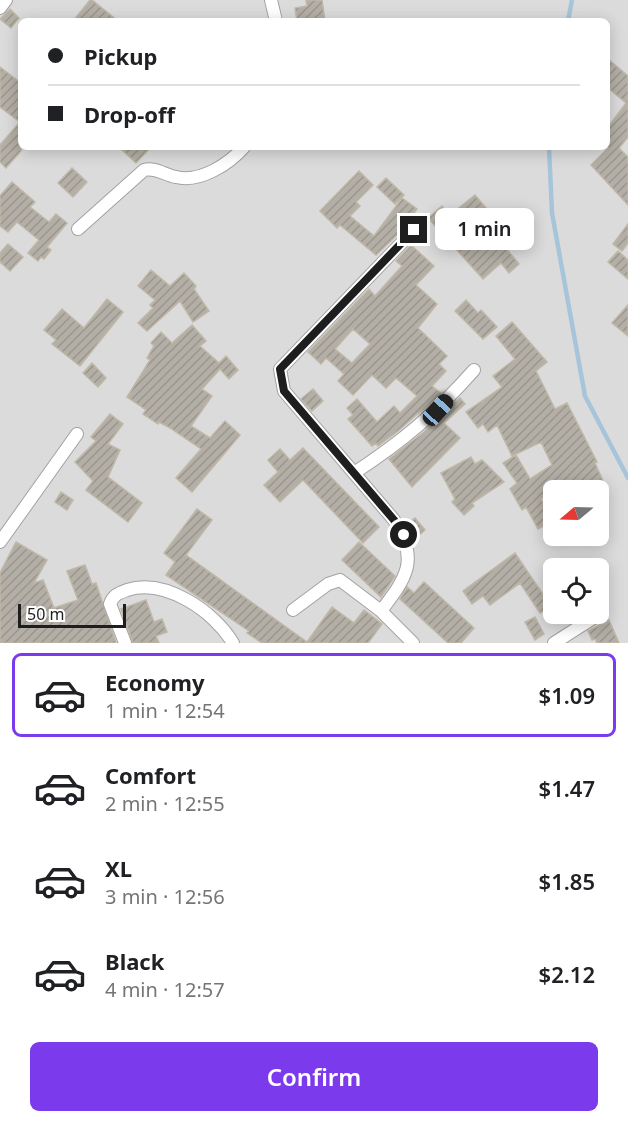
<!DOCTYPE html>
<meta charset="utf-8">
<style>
:root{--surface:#fff;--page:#f6f6f6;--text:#202124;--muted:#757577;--line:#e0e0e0;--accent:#7c3aed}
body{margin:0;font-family:"Noto Sans",sans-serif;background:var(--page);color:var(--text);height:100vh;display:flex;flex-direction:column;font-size:22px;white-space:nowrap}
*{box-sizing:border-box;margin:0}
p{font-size:20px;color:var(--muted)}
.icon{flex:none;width:33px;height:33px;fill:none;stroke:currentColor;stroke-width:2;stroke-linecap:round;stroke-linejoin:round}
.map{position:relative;height:643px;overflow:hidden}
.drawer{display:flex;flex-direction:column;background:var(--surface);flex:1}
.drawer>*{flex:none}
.top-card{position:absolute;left:18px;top:18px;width:592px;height:132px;border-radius:9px;box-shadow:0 3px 15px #0003;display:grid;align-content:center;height:132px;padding:0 30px;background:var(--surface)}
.needle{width:39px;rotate:251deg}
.buttons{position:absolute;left:543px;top:480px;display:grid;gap:12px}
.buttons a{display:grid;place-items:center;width:66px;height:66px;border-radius:9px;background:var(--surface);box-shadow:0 3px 15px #0003;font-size:30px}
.scale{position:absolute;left:18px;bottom:15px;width:108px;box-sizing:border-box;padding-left:6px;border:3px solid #1e1e1e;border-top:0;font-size:16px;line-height:21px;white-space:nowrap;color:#1e1e1e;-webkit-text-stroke:4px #fff;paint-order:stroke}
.end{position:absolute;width:27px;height:27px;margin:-14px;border:8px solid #1e1e1e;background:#fff;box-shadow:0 0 0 3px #fff}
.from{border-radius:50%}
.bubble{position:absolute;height:42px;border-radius:9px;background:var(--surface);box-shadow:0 3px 15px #0003;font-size:20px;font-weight:600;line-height:42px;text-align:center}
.car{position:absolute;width:18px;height:36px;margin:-18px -9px;border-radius:8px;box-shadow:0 0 4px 2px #0007;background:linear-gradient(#222 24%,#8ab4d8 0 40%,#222 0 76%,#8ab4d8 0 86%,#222 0)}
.top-card b{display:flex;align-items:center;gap:21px;height:57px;font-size:22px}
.top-card b+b{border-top:2px solid var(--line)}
.top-card i{width:15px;height:15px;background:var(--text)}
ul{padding:10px 0 0;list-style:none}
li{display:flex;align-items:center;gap:18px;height:84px;margin:0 12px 9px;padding:0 18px;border:3px solid transparent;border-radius:9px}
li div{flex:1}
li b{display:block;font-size:22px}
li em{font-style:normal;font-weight:600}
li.selected{border-color:var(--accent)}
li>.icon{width:54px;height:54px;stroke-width:1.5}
.button{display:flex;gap:12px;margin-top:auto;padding:12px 30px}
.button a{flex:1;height:69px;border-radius:9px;background:var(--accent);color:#fff;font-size:24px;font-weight:600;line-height:69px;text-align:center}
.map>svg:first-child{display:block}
</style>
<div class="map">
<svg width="628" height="643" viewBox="0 0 628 643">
<defs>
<pattern id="building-hatch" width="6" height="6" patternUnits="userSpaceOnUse" patternTransform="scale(1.5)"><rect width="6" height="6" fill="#b4afa6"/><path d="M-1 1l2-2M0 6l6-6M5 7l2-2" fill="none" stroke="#9a968e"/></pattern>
</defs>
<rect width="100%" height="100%" fill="#eeede4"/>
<path fill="#dcdbdb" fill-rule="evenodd" d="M 0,0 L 628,0 L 628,643 L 0,643 ZM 21,21 L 608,21 L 608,147 L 21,147 ZM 554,490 L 598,490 L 598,536 L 554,536 ZM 554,568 L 598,568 L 598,614 L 554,614 Z"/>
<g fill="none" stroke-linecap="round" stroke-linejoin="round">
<path stroke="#a6c4da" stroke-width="4.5" d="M 568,21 L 572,0
M 549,147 L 552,213 L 585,396 L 628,478"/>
</g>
<path fill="url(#building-hatch)" stroke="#bfb7a7" stroke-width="1.5" fill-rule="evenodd" d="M 90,0 L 92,0 L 118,21 L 73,21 Z
M 306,0 L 322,0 L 325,21 L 297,21 L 295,8 L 307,6 Z
M 10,9 L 19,18 L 11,28 L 0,19 Z
M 608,59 L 628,76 L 628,137 L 619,148 L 628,157 L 628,205 L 591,165 L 608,148 L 608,127 L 626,103 L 608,88 Z
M 0,67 L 21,83 L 21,151 L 6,168 L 0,162 L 0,145 L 20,122 L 0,107 Z
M 119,147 L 151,147 L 136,163 Z
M 72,168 L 87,182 L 73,197 L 58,183 Z
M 359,171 L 373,185 L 356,202 L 360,206 L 350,216 L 374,236 L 402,198 L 417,209 L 399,233 L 376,255 L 340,225 L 337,228 L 320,211 Z
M 386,178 L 404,195 L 395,204 L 377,187 Z
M 12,182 L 35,202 L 30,207 L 49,222 L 56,214 L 67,223 L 47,247 L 51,250 L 44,259 L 41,257 L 38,261 L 28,253 L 39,240 L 17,222 L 8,232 L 0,226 L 0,196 Z
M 475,195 L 503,228 L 495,235 L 519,264 L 509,273 L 501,263 L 483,279 L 428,218 L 442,206 L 450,215 Z
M 628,224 L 628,243 L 622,251 L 613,244 Z
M 8,244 L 23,257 L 10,271 L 0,262 L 0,253 Z
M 411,245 L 434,266 L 416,285 L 437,304 L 418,328 L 447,356 L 439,364 L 446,371 L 432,386 L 441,393 L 398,431 L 378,446 L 376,443 L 372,446 L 348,419 L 353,415 L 347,408 L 357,399 L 377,422 L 394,406 L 400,413 L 417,396 L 396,378 L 386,388 L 372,375 L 353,395 L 338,381 L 344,374 L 326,358 L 321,364 L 308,352 L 369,289 L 375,296 L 402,266 L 396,261 ZM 353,329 L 370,344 L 352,363 L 335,349 Z
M 618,251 L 628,260 L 628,279 L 608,262 Z
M 151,270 L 170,286 L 184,273 L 196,286 L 194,289 L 209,311 L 193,322 L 180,301 L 147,331 L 138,323 L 153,308 L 150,305 L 155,300 L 138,286 Z
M 107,299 L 123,312 L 80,366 L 52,344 L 56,340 L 44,330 L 62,309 L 84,328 Z
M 466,300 L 478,313 L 481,310 L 497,327 L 483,339 L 455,311 Z
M 628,305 L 628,336 L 612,323 Z
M 512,322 L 547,362 L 536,371 L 555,409 L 567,403 L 597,462 L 595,463 L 607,490 L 554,490 L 541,499 L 553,521 L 538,529 L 526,507 L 522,510 L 510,489 L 517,483 L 503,463 L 516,455 L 530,479 L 552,465 L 541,442 L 512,456 L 497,425 L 488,432 L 483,424 L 478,428 L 466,412 L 502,387 L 493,376 L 515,359 L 496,336 Z
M 192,325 L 206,341 L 200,346 L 219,363 L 226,356 L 238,370 L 229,379 L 220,369 L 202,389 L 212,396 L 191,426 L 210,438 L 225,421 L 240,435 L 192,492 L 176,478 L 201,449 L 170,428 L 159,422 L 158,424 L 143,414 L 146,410 L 127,397 L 150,360 L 147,358 L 154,346 L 151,343 L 161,332 L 172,343 Z
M 92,363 L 106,378 L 98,387 L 83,373 Z
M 313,389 L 323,401 L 312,411 L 301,399 Z
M 460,398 L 465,404 L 444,423 L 460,438 L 412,487 L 389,459 L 424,432 Z
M 110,414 L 123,424 L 108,444 L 120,450 L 108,477 L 142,503 L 128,522 L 86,490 L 93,481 L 75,462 L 96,441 L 91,437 Z
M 303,448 L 379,527 L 363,543 L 303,480 L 280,502 L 264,485 L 278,472 L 268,460 L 280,449 L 290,460 Z
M 471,457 L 475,464 L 482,460 L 504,482 L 472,503 L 474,506 L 464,515 L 452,502 L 455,499 L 441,473 Z
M 61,492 L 73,500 L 67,510 L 55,502 Z
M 197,509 L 212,520 L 186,555 L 307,642 L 332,607 L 354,623 L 364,610 L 382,624 L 368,643 L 262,643 L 247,633 L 249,631 L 166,575 L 175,562 L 164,553 Z
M 415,518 L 425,530 L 416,538 L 406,525 Z
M 16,542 L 47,560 L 34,583 L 43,580 L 54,608 L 78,600 L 67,571 L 85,565 L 92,584 L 96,583 L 116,643 L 0,643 L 0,573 Z
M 359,542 L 395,576 L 381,597 L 342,560 Z
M 515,553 L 551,606 L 540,613 L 520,583 L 490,605 L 483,596 L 472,604 L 463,591 Z
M 424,582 L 474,628 L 461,643 L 448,643 L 400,599 L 407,587 L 414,593 Z
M 146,600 L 154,622 L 162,619 L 167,632 L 156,636 L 159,643 L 133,643 L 121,609 Z
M 535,617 L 544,634 L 535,640 L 525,622 Z
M 609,620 L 619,643 L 597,643 L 595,639 L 592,640 L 588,631 Z"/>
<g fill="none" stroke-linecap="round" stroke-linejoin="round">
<g stroke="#a2a2a2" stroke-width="14">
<path id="street" d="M 271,0 L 276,21
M 0,8 L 6,0
M 78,229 L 144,170 C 155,167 165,175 176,177 C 200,183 229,164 244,147
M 354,473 C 403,441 436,413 474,370
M 0,542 L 77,434
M 293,610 L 328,584 L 340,580 L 381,611 L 413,643
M 381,611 C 406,578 420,560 394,520 L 284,391 L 280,369 L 414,230
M 125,643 L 110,604 C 113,595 119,593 127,590 C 165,578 214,611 233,643
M 554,643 L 601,613"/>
</g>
<use href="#street" stroke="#fff" stroke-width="12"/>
</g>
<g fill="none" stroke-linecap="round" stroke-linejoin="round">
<path stroke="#1e1e1e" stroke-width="8" d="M 404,535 L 394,520 L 284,391 L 280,369 L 414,230"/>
</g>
</svg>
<div class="buttons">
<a><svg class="needle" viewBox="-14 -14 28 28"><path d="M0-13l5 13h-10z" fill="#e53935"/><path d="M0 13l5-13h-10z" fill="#757577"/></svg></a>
<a><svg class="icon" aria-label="locate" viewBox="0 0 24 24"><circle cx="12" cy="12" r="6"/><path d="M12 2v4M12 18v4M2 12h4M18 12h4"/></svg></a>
</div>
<div class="scale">50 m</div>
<i class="end from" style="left:404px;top:535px"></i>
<i class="end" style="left:414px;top:230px"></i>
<div class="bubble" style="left:435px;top:208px;width:99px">1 min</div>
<i class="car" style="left:438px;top:410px;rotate:42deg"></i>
<div class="top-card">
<b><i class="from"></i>Pickup</b>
<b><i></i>Drop-off</b>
</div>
</div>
<section class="drawer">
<ul>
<li class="selected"><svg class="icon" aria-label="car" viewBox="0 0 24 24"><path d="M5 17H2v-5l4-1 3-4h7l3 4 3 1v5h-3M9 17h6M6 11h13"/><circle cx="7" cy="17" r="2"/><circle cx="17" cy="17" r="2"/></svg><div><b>Economy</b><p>1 min · 12:54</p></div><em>$1.09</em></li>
<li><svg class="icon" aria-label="car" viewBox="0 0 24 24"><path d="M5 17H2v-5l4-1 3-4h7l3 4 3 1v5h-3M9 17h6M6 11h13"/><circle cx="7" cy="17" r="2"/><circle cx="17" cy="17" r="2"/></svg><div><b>Comfort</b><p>2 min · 12:55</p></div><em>$1.47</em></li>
<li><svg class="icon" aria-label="car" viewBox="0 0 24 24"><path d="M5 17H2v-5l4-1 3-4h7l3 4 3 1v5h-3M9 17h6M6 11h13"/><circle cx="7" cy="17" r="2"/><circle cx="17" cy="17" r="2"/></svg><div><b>XL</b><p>3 min · 12:56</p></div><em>$1.85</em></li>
<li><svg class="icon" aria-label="car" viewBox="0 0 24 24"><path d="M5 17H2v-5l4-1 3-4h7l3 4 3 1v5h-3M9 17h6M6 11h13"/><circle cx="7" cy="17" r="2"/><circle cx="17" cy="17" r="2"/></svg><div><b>Black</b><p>4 min · 12:57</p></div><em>$2.12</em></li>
</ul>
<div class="button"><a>Confirm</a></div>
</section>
